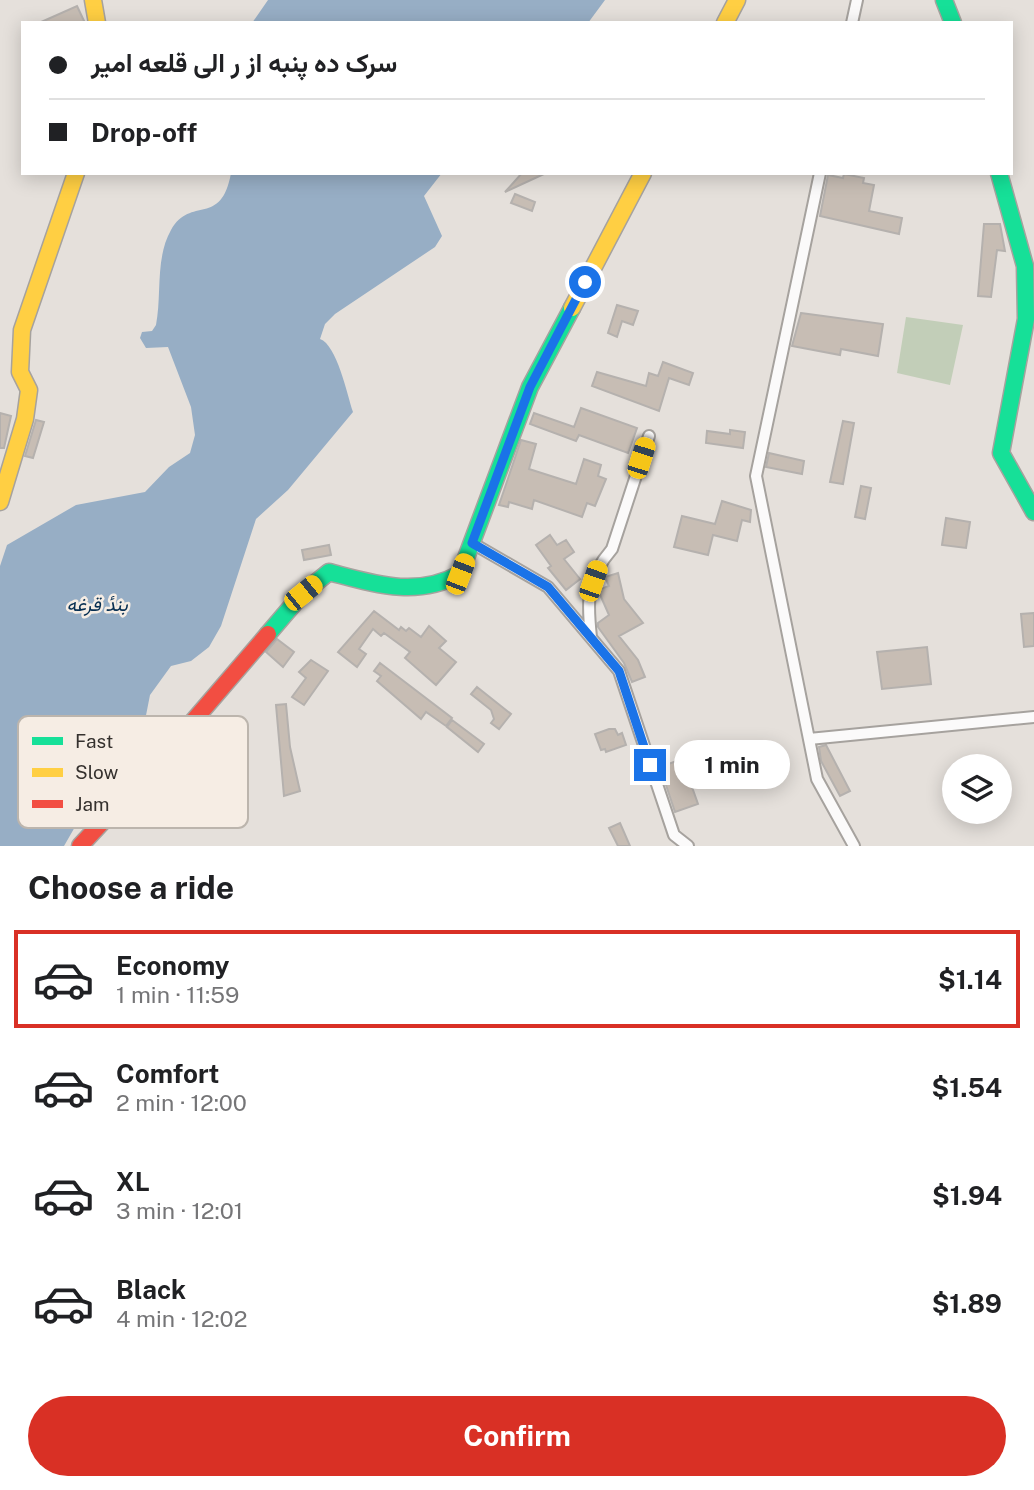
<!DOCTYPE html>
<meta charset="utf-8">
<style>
:root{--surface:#fff;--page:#f2f2f2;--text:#202124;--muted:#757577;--line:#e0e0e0;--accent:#d93025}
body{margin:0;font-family:"Public Sans",Vazirmatn,sans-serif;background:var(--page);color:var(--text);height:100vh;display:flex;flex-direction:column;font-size:26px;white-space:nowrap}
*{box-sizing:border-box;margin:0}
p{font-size:23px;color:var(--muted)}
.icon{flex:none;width:38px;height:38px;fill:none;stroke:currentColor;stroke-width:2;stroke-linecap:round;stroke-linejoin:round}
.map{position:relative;height:846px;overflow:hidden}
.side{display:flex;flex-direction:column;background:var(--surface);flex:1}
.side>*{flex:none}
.hud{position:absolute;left:21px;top:21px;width:992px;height:154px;border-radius:0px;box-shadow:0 4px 18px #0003;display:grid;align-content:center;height:154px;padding:0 28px;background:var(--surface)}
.buttons{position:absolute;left:942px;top:754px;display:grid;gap:14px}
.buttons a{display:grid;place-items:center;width:70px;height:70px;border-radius:50%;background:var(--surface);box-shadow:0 4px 18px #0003;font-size:35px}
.end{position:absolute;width:32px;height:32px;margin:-16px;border:9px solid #1a73e8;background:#fff;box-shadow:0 0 0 4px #fff}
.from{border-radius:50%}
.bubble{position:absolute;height:49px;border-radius:24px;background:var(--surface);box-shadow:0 4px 18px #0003;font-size:23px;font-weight:700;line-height:49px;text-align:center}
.car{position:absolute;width:21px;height:42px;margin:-21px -10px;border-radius:9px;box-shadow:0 0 5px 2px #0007;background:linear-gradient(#f5c518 24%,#345 0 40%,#f5c518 0 76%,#345 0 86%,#f5c518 0)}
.hud b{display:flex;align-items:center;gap:24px;height:66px;font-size:26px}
.hud b+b{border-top:2px solid var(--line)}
.hud i{width:18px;height:18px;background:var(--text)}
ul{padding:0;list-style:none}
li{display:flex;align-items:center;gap:21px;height:98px;margin:0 14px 10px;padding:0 14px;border:4px solid transparent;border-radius:0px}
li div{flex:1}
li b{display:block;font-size:26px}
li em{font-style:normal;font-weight:700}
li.selected{border-color:var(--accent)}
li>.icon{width:63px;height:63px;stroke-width:1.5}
h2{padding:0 28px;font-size:32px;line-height:84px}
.action{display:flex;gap:14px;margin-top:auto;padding:14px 28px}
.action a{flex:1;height:80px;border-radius:42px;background:var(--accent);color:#fff;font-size:28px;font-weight:700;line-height:80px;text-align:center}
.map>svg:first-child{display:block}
</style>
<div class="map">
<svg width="1034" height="846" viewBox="0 0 1034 846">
<rect width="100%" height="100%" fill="#e5e0db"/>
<path fill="#c2ceb8" d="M 906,317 L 963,325 L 950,385 L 897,373 Z"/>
<path fill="#97aec5" d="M 268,0 L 605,0 L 588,23 L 252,23 Z
M 231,173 L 442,173 L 424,196 L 442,236 L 435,247 L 335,314 L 325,324 L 320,339 C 337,345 347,394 353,412 L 288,490 L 256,519 L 221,626 L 209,647 L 191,661 L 171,666 L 150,695 L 137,761 L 96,804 L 87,806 L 64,846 L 0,846 L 0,566 L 7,545 L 76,505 L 145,492 L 169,467 L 190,453 L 195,435 L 191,407 L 168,347 L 146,348 L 140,338 L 142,332 L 152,331 L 156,325 C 162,295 155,258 171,230 C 191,195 221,228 231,173 Z"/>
<path fill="#c7bdb4" stroke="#b5b1ae" stroke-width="2" d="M 77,6 L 85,23 L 39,23 Z
M 522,173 L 546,173 L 505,192 Z
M 844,174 L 864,178 L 863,183 L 874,185 L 869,211 L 902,218 L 899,234 L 820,216 L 828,175 L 843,178 Z
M 515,194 L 535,202 L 532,211 L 511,203 Z
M 984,224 L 1000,224 L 1005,251 L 997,250 L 991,297 L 978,296 Z
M 617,305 L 638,311 L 633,325 L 622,321 L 617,337 L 608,333 Z
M 801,313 L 883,324 L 878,356 L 841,349 L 840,355 L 792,346 Z
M 663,362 L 693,373 L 689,385 L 669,378 L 659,411 L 592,386 L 597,372 L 646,386 L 649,373 L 658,376 Z
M 581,408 L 637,428 L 628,453 L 579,435 L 576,441 L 530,424 L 534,413 L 574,427 Z
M 0,413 L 11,416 L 4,448 L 0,448 Z
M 36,420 L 44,422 L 33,458 L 25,456 Z
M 843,421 L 854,423 L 843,484 L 830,482 Z
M 730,430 L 745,432 L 743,448 L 706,443 L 707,431 L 730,434 Z
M 521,440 L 536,444 L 529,469 L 576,484 L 584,459 L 601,465 L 598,476 L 606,479 L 595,506 L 587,503 L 582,517 L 534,500 L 532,509 L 509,502 L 508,507 L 499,505 Z
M 769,453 L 804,461 L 802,474 L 766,467 Z
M 861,486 L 871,488 L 865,519 L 855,517 Z
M 722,501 L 751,510 L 750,522 L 742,520 L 737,541 L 713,535 L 708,555 L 674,547 L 682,516 L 715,524 Z
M 946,518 L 970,522 L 966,548 L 942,545 Z
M 550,535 L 557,545 L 566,540 L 574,552 L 564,559 L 580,579 L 566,590 L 548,568 L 551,566 L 536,545 Z
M 329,545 L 331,555 L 304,560 L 302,550 Z
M 618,573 L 624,599 L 643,623 L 619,636 L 638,660 L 645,677 L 632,682 L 624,663 L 598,627 L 598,623 L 609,615 L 598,590 L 609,586 L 605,577 Z
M 374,611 L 399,630 L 401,627 L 406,631 L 409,628 L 421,637 L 429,626 L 446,641 L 439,648 L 456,662 L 436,685 L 405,658 L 410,652 L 384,633 L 381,636 L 373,629 L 359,649 L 366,654 L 357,667 L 338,652 Z
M 1034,613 L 1034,646 L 1024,647 L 1021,614 Z
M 277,639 L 294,652 L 283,667 L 266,652 Z
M 927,647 L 931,684 L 882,689 L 877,652 Z
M 311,660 L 328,671 L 304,705 L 292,697 L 306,678 L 299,672 Z
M 380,663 L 452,718 L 446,726 L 426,712 L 421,719 L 377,681 L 381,676 L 374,671 Z
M 477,687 L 511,714 L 499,729 L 491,723 L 494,719 L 491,710 L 471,694 Z
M 286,704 L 290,747 L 300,791 L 284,796 L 276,705 Z
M 452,720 L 484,744 L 478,752 L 447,727 Z
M 609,729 L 615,729 L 618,735 L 622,733 L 626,745 L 606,752 L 605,749 L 601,750 L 595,734 Z
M 826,745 L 850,791 L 840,796 L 821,761 L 819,747 Z
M 682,759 L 698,804 L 675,812 L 660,767 Z
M 620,823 L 630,846 L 618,846 L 609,828 Z"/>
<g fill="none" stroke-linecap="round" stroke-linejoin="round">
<g stroke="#a6a29e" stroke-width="14">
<path id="street" d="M 852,23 L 857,0
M 820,173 L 756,476 L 817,779 L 854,846
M 472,543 L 548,587 L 619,671 L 674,835 L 688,846
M 591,637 C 587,600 586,579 612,549 L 649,436
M 809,739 L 1034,717"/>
</g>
<g stroke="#a6a29e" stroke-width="19">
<path id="fast" d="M 944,0 L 953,23
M 999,173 L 1025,266 L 1026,319 L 1001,453 L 1034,512
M 268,634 L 303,593 L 329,572 C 375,584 416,598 460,574 L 530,387 L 572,308"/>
</g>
<g stroke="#a6a29e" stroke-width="19">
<path id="slow" d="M 93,0 L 97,23
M 725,23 L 737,0
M 572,308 L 643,173
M 0,502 L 25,419 L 29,390 L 20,372 L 22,330 L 76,173"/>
</g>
<g stroke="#a6a29e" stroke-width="19">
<path id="jam" d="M 80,846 L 158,762 L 268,634"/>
</g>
<use href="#street" stroke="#fbfafa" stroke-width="10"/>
<use href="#fast" stroke="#16e098" stroke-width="16"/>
<use href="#slow" stroke="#ffcf43" stroke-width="16"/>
<use href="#jam" stroke="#f24e42" stroke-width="16"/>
</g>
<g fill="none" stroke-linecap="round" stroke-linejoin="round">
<path stroke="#1a73e8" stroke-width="9" d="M 585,282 L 530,387 L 472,543 L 548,587 L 619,671 L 650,765"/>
</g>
<g text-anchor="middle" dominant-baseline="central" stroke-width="5" stroke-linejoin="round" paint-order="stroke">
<g font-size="19" font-style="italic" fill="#062e51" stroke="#f6ede4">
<text x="97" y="604">بندٔ قرغه</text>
</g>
</g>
<rect x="18" y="716" width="230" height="112" rx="10" fill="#f6ede4" stroke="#bcb5ad" stroke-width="2"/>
<rect x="32" y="737" width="31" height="8" fill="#16e098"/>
<rect x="32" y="768" width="31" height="9" fill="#ffcf43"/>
<rect x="32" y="800" width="31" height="8" fill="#f24e42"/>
<g font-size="19" fill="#35312e">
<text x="75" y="748">Fast</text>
<text x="75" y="779">Slow</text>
<text x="75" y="811">Jam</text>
</g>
</svg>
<div class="buttons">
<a><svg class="icon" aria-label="layers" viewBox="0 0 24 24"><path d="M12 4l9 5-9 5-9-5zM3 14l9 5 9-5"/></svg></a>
</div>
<i class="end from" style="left:585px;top:282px"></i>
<i class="end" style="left:650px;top:765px"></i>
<div class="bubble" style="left:674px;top:740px;width:116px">1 min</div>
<i class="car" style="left:641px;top:458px;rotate:18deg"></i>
<i class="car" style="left:460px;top:574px;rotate:21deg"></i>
<i class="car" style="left:593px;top:581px;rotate:19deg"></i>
<i class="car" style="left:303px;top:593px;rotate:51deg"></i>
<div class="hud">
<b><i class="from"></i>سرک ده پنبه از ر الی قلعه امیر</b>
<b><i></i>Drop-off</b>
</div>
</div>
<section class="side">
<h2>Choose a ride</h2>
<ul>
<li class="selected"><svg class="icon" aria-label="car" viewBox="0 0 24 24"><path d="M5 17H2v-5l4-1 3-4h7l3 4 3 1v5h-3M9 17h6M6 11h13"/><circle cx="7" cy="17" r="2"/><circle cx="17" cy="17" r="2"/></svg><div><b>Economy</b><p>1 min · 11:59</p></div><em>$1.14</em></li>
<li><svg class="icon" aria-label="car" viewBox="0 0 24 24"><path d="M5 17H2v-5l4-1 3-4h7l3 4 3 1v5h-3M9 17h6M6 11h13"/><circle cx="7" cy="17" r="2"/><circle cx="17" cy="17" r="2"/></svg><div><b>Comfort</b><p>2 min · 12:00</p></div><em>$1.54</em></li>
<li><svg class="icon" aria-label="car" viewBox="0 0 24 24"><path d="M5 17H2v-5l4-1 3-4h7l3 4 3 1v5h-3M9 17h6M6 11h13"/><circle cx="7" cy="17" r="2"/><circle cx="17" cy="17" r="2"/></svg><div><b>XL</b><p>3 min · 12:01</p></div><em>$1.94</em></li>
<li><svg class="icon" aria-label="car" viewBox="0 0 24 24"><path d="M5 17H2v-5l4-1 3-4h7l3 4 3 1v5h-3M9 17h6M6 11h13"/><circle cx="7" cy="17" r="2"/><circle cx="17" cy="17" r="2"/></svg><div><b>Black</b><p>4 min · 12:02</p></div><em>$1.89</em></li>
</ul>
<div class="action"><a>Confirm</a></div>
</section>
